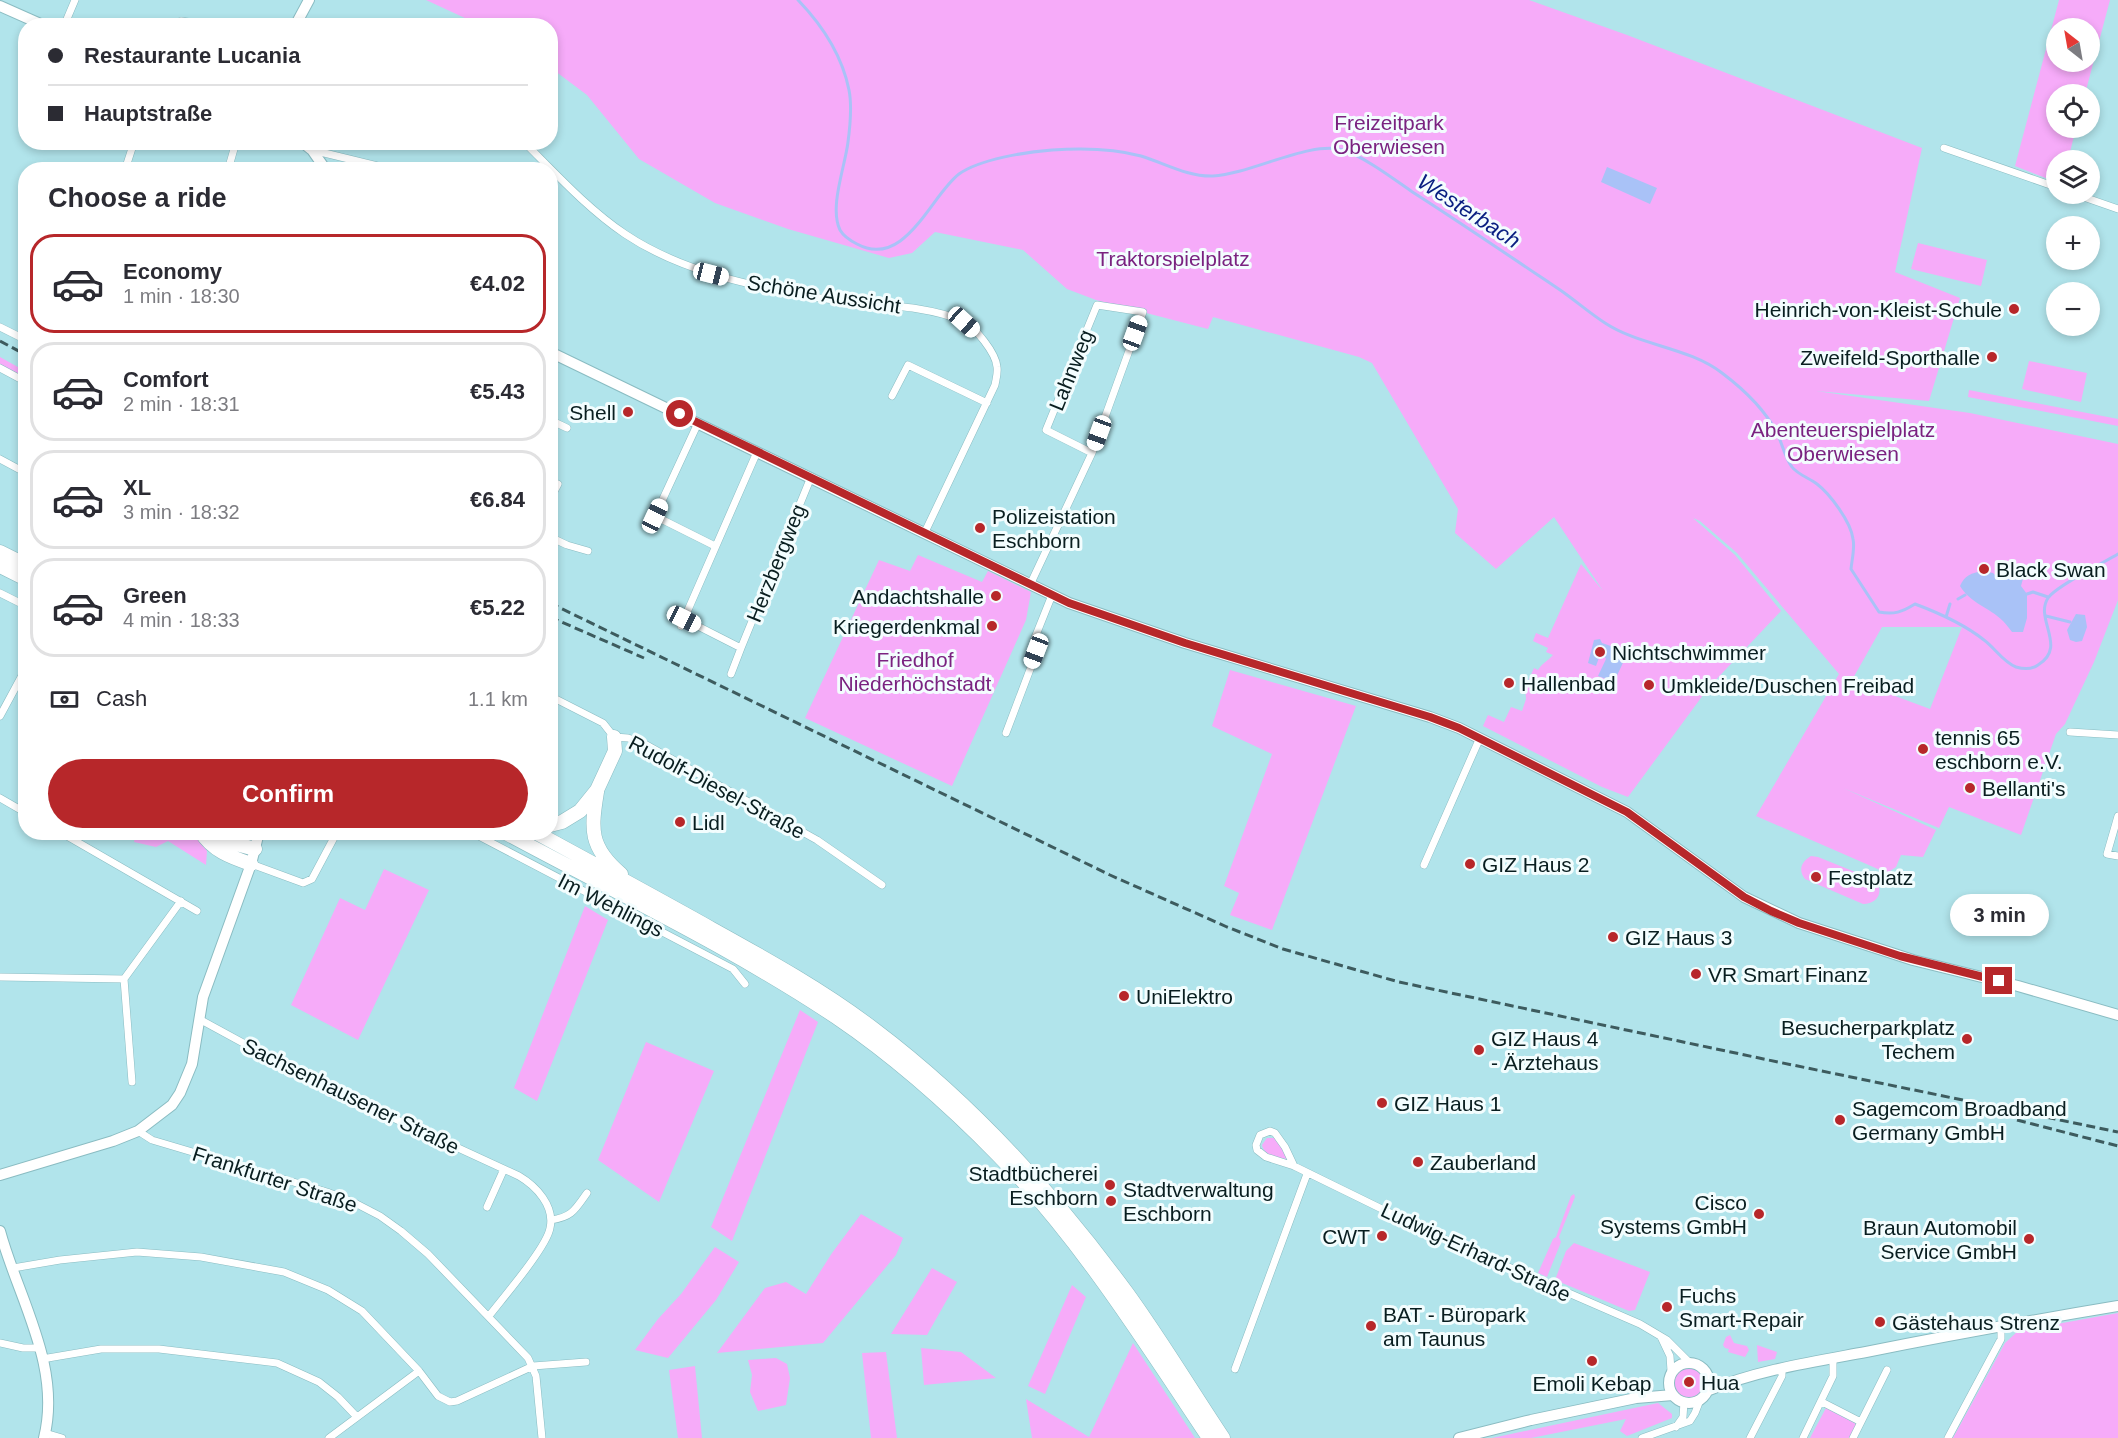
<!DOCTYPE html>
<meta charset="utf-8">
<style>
:root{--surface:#fff;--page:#f7f7f7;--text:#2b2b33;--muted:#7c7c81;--line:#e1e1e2;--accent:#b7272a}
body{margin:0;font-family:Arial,sans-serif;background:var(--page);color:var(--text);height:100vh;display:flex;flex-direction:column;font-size:22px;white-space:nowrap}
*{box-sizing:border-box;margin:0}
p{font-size:20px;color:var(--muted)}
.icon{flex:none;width:33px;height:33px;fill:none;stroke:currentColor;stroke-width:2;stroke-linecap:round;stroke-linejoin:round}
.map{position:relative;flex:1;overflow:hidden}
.sheet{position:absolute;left:18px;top:162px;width:540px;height:678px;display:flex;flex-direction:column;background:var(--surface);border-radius:24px;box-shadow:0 3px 9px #0003}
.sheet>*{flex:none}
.guide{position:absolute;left:18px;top:18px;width:540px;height:132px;border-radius:24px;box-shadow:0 3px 9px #0003;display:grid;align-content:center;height:132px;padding:0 30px;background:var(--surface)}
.needle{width:39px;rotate:329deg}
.tools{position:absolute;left:2046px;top:18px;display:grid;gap:12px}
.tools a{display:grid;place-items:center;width:54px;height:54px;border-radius:50%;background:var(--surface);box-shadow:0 3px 9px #0003;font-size:30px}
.end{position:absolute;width:27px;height:27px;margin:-14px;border:8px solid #b7272a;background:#fff;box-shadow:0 0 0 3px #fff}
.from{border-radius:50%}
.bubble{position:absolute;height:42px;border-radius:21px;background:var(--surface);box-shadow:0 3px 9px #0003;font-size:20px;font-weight:600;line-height:42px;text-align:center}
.car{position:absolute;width:18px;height:36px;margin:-18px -9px;border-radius:8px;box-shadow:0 0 4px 2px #0007;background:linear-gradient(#fff 24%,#345 0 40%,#fff 0 76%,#345 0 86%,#fff 0)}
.guide b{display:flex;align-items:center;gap:21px;height:57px;font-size:22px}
.guide b+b{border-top:2px solid var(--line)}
.guide i{width:15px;height:15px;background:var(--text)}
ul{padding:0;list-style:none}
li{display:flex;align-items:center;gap:18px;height:99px;margin:0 12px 9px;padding:0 18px;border:3px solid var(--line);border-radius:24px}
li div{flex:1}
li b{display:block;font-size:22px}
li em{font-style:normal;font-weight:600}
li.current{border-color:var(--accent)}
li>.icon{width:54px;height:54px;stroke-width:1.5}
h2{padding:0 30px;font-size:27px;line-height:72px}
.pay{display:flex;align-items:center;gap:15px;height:66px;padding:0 30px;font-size:22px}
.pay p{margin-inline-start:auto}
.button{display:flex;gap:12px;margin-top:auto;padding:12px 30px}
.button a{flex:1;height:69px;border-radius:36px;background:var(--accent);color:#fff;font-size:24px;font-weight:600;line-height:69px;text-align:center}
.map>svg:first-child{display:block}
</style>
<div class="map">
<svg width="2118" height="1438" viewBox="0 0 2118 1438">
<rect width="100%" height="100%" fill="#b1e4eb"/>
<path fill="#f6abf9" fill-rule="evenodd" d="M 426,0 L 1529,0 L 1627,35 L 1922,148 L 1895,272 L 1960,298 L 1929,401 L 1816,391 L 1970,413 L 2118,444 L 2118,600 L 2094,662 L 2065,724 L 2056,734 L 2021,835 L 1949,807 L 1939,828 L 1843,788 L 1936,830 L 1923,857 L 1901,855 L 1896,867 L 1887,873 L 1756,816 L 1839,674 L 1737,553 L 1700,521 L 1693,518 L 1735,555 L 1781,611 L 1709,687 L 1628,797 L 1602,787 L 1483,726 L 1488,715 L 1504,722 L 1511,707 L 1522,711 L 1526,699 L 1525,688 L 1534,668 L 1538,670 C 1541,664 1548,661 1553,655 L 1546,652 L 1548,648 L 1533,641 L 1536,633 L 1548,638 L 1581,564 L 1603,591 L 1554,517 L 1496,569 L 1455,533 L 1458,509 L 1372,363 L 1359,357 L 1213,317 L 1208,329 L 1096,300 L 1067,289 L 1023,250 L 935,232 L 912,253 L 889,258 L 788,229 L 715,203 L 639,159 L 587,95 L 551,68 L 550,26 L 480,25 ZM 1882,627 L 1962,627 L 1930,709 L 1852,680 Z
M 2059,0 L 2110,0 L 2085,94 L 2056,94 L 2056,128 L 2076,128 L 2068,160 L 2056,160 L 2056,182 L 2015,166 ZM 2056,28 L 2090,28 L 2090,62 L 2056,62 Z
M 1918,243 L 1987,260 L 1981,286 L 1911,269 Z
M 0,357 L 25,371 L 25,379 L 0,365 Z
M 2029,361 L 2087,373 L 2081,402 L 2022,389 Z
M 1969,390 L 2118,419 L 2118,426 L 1968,397 Z
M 918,555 L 982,582 L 988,571 L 1031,592 L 1026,620 L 952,786 L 805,718 L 879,560 L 910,571 Z
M 1230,670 L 1356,706 L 1272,930 L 1230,915 L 1239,893 L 1224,886 L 1272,754 L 1212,726 Z
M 136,833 L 193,833 L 207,851 L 206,865 L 168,841 L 156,847 L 134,842 Z
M 1811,856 L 1818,857 L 1875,880 C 1885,892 1877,904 1863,904 L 1805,879 C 1798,870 1801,862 1811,856 Z
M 384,869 L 429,890 L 358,1040 L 291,1005 L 340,898 L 365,910 Z
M 585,906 L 608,920 L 537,1101 L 514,1088 Z
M 800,1010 L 818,1022 L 732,1241 L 711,1227 Z
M 646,1042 L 714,1071 L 659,1202 L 598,1160 Z
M 1267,1138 L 1274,1138 L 1281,1145 L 1287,1159 C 1277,1157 1265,1157 1262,1145 Z
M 1574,1194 L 1575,1197 L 1559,1237 L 1561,1242 L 1547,1277 L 1538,1273 L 1553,1239 L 1556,1237 L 1571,1196 Z
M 861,1214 L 903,1238 L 896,1255 L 823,1343 L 717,1353 L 765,1288 L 786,1282 L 806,1294 L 832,1253 Z
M 1574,1243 L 1650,1272 L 1635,1310 L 1629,1311 L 1555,1280 L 1566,1251 Z
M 715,1247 L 739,1262 L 716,1300 L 668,1358 L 635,1350 L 658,1319 L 681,1294 Z
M 932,1268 L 957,1282 L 927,1335 L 891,1334 Z
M 1072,1285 L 1086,1297 L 1045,1394 L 1028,1386 Z
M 2118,1313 L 2118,1438 L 1953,1438 L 2005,1343 L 2018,1331 Z
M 1730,1335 L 1734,1343 L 1747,1346 L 1749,1350 L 1745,1357 L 1728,1352 L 1729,1349 L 1725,1348 L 1723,1345 L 1726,1337 Z
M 1133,1343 L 1195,1438 L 1032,1438 L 1026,1399 L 1089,1437 Z
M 1757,1345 L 1777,1352 L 1775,1359 L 1758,1362 Z
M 921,1348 L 961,1352 L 996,1378 L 924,1385 Z
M 886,1352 L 897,1438 L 871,1438 L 862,1353 Z
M 776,1358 L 787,1364 L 790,1378 L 786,1405 L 758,1411 L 750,1392 L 752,1375 L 748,1360 Z
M1672 1382a17 17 0 1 1 34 0a17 17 0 1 1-34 0Z
M 695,1366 L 702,1438 L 678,1438 L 669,1370 Z
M 1658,1403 L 1672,1414 L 1672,1418 L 1627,1436 L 1620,1431 L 1626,1419 L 1531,1438 L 1492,1438 Z
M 1826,1408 L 1858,1425 L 1851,1438 L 1810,1438 Z"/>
<path fill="#a9c2f7" d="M 1607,167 L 1657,188 L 1650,204 L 1601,182 Z
M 1983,571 L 1993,573 L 2000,580 L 2020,572 L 2024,575 L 2021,586 L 2027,594 L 2027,618 L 2023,632 L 2012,632 C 2009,628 2006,624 2003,621 C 1989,607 1971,604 1960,586 C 1965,575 1971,573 1983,571 Z
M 2076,614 L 2085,615 L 2087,627 L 2082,641 L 2076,642 L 2070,640 L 2067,630 Z
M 1600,639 L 1602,643 L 1628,652 L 1614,682 L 1598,676 L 1606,659 L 1603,654 L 1600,655 L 1596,666 L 1588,663 L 1594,640 Z"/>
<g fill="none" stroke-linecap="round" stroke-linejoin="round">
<path stroke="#a9c2f7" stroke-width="3" d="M 798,0 C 822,25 842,55 849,90 C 852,105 850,127 848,142 C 845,167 829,207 840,230 C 844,237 851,241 857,244 C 905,270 931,195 959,174 C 980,159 1026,152 1052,150 C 1081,148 1112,148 1141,156 C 1164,163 1188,177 1213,176 C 1251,174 1311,140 1343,150 C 1365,157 1395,180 1414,193 C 1464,225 1514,259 1563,292 C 1577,302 1591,314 1605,323 C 1640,346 1688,347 1722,373 C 1742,388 1765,410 1777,433 C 1782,443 1785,458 1792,467 C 1797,474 1809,478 1817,484 C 1830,494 1851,522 1853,539 C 1855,548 1852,559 1851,569 L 1879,612 C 1894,615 1902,612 1915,604 C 1939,613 1964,624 1984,640 C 1995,648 2003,662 2016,667 C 2023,669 2031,670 2038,665 C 2068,647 2034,619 2048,598 C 2056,586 2103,563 2118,554
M 2027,594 L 2033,592 L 2048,597
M 1958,599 L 1965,595
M 2046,616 L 2070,622
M 1946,617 L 1950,604"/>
<g stroke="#8abcc2" stroke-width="8">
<path id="street" d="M 64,26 L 75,0
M 179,26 L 181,21 L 218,26
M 524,142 C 556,174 588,209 625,234 C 680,271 751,286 814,297 C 859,305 922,303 963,321 C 975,327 996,353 997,367 C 998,373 996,379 995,385 L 925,532
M 1944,148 L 2056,187
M 312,150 L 394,170
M 125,170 L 134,142
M 228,170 L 236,142
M 2075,194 L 2118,209
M 24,316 L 26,313
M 0,327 L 26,340
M 0,368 L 26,382
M 892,396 L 908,365 L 987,403
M 550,420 L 567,428
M 698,423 L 655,516 L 715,546
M 0,459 L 26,473
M 550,499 L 558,484
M 550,537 L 567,545 L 588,551
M 1030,585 L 1092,453 L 1143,312 L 1097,305 L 1046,430 L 1092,453
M 0,593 L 26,606
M 684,619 L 741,648 L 811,477
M 681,626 L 757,452
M 731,674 L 741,648
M 550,696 L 603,723 L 614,737 L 628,738 L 643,743 L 817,840 L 882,885
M 0,716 L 26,668
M 2070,732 L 2118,735
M 1006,733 L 1037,651 L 1034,640 L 1052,595
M 0,798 L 26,813
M 2118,816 L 2107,854 L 2118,856
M 60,832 L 197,911
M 471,832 L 733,969 L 745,984
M 251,864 L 303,883 L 312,879 L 337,832
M 1424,865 L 1479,740
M 0,977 L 124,979 L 132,1082
M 124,979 L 181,901
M 199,1019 L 315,1082 L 519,1176 C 536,1186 555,1206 550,1228 C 547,1247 502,1299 489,1316
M 138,1131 L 152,1140 L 327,1192 L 353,1202 L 380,1216 L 401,1231 L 428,1254 L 528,1358 L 536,1376 L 542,1438
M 1294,1166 L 1285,1147 L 1275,1133 L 1270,1131 L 1260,1135 L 1256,1145 L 1257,1150 L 1266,1157 L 1294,1166 L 1435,1235 L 1640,1324 L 1667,1340 L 1689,1362
M 487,1207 L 504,1169
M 551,1220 C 572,1217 575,1210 587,1193
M 13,1268 L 60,1260 L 137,1252 L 201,1257 L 284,1272 L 328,1290 L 362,1311 L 419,1371 L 438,1396 L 450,1402 L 457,1401 L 533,1366 L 586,1362
M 1661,1337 L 1670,1356 L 1671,1371
M 0,1343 L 23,1348 L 40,1348
M 42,1359 L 101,1349 L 159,1349 L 277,1363 L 319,1382 L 338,1397 L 357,1417
M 1235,1369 L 1307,1174
M 1822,1402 L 1861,1422
M 1676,1427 L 1683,1417 L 1684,1402
M 45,1433 L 62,1438
M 329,1438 L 419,1371
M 1642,1438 L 1690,1421 L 1695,1413 L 1700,1400
M 1750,1438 L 1782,1376 L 1782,1368
M 1803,1438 L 1833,1376 L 1833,1358
M 1853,1438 L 1887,1370
M 1948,1438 L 2001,1339 L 2001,1326"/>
</g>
<g stroke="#8abcc2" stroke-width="12">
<path id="secondary" d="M 0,6 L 45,26
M 295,26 L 309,0
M 302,142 L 312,150 L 326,170
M 550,352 L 1069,603 L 1185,643 L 1430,717 L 1459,728 L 1627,812 L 1744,897 L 1799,923 L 1913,960 L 2018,986 L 2118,1015
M 0,1175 L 113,1141 L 138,1131 L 172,1105 L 180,1093 L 192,1064 L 203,997 L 251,864 L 259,832
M 0,1231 C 18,1298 62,1366 44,1438
M1669 1383a20 20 0 1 1 40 0a20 20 0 1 1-40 0Z
M 1707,1391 C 1758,1370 1812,1362 1866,1352 C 1950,1335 2034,1320 2118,1306
M 1459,1438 L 1531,1420 L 1636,1398 L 1673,1395"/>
</g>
<g stroke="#8abcc2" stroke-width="15">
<path id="highway" d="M 0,552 L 26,565
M 0,566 L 26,579
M 597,792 C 591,829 589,847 621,874
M 550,825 L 562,822 L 580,811 L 597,790 L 615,751 L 614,737
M 201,832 C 213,851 231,857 251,864
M 211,832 L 229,842 L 255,849
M 504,832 C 615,892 731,947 836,1017 C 895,1057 950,1106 999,1156 C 1081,1240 1144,1341 1209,1438
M 535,832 C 594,864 653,896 712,929 C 768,960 824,991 875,1030 C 973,1104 1055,1195 1127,1293 C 1161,1340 1191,1390 1223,1438"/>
</g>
<use href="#street" stroke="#fff" stroke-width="7"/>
<use href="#secondary" stroke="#fff" stroke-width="10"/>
<use href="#highway" stroke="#fff" stroke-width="14"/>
<path stroke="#3d5b5e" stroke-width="3" stroke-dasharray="9 4.5" stroke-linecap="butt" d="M 0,341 L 26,355
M 550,603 L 1110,875 L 1227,927 L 1283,949 L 1399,982 L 1778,1062 L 2118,1132
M 550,617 L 644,658
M 2017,1120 L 2118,1146"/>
</g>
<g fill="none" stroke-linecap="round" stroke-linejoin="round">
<path stroke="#b7272a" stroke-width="8" d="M 680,414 L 1069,603 L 1185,643 L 1430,717 L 1459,728 L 1627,812 L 1744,897 L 1771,911 L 1799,923 L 1900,956 L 1999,981"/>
</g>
<g fill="#b7272a" stroke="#f3fdfe" stroke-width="2">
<circle cx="2014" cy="309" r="6"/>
<circle cx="1992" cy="357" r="6"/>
<circle cx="628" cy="412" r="6"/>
<circle cx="980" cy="528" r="6"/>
<circle cx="1984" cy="569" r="6"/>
<circle cx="996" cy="596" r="6"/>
<circle cx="992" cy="626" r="6"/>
<circle cx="1600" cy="652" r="6"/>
<circle cx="1509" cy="683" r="6"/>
<circle cx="1649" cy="685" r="6"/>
<circle cx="1923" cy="749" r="6"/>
<circle cx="1970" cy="788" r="6"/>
<circle cx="680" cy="822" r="6"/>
<circle cx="1470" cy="864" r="6"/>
<circle cx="1816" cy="877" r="6"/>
<circle cx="1613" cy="937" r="6"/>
<circle cx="1696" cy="974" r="6"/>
<circle cx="1124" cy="996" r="6"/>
<circle cx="1967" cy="1039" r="6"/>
<circle cx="1479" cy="1050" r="6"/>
<circle cx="1382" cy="1103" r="6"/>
<circle cx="1840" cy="1120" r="6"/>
<circle cx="1418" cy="1162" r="6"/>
<circle cx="1110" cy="1185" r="6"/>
<circle cx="1111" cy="1201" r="6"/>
<circle cx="1759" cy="1214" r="6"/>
<circle cx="1382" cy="1236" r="6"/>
<circle cx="2029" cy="1239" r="6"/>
<circle cx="1667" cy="1307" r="6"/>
<circle cx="1880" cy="1322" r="6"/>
<circle cx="1371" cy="1326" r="6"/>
<circle cx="1592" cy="1361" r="6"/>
<circle cx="1689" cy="1382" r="6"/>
</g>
<g text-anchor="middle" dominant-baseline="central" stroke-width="6" stroke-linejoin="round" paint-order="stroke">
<g font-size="21" fill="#7a2280" stroke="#f3fdfe">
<text x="1389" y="122">Freizeitpark<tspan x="1389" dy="24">Oberwiesen</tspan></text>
<text x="1173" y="258">Traktorspielplatz</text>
<text x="1843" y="429">Abenteuerspielplatz<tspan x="1843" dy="24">Oberwiesen</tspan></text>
<text x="915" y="659">Friedhof<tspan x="915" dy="24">Niederhöchstadt</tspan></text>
</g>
<g font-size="21" fill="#091e20" stroke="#f3fdfe">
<text transform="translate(824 294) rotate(9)">Schöne Aussicht</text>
<text transform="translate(1071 370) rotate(-68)">Lahnweg</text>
<text transform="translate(776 563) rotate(-68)">Herzbergweg</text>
<text transform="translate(717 787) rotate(28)">Rudolf-Diesel-Straße</text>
<text transform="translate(611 905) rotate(27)">Im Wehlings</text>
<text transform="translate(351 1096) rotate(26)">Sachsenhausener Straße</text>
<text transform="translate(275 1179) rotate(18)">Frankfurter Straße</text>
<text transform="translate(1476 1252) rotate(25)">Ludwig-Erhard-Straße</text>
</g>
<g font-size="21" fill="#091e20" stroke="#f3fdfe" text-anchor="start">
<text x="2002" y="309" text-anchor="end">Heinrich-von-Kleist-Schule</text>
<text x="1980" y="357" text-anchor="end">Zweifeld-Sporthalle</text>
<text x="616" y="412" text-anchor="end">Shell</text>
<text x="992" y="516">Polizeistation<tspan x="992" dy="24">Eschborn</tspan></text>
<text x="1996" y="569">Black Swan</text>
<text x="984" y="596" text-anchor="end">Andachtshalle</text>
<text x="980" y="626" text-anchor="end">Kriegerdenkmal</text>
<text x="1612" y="652">Nichtschwimmer</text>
<text x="1521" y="683">Hallenbad</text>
<text x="1661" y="685">Umkleide/Duschen Freibad</text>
<text x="1935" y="737">tennis 65<tspan x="1935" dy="24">eschborn e.V.</tspan></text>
<text x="1982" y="788">Bellanti's</text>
<text x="692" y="822">Lidl</text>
<text x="1482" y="864">GIZ Haus 2</text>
<text x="1828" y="877">Festplatz</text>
<text x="1625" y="937">GIZ Haus 3</text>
<text x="1708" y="974">VR Smart Finanz</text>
<text x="1136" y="996">UniElektro</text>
<text x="1955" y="1027" text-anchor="end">Besucherparkplatz<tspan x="1955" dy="24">Techem</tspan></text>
<text x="1491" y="1038">GIZ Haus 4<tspan x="1491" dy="24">- Ärztehaus</tspan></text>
<text x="1394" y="1103">GIZ Haus 1</text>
<text x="1852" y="1108">Sagemcom Broadband<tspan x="1852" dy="24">Germany GmbH</tspan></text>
<text x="1430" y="1162">Zauberland</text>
<text x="1098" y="1173" text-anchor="end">Stadtbücherei<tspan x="1098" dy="24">Eschborn</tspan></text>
<text x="1123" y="1189">Stadtverwaltung<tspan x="1123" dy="24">Eschborn</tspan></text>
<text x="1747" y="1202" text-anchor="end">Cisco<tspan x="1747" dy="24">Systems GmbH</tspan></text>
<text x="2017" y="1227" text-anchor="end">Braun Automobil<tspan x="2017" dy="24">Service GmbH</tspan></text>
<text x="1370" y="1236" text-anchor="end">CWT</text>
<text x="1679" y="1295">Fuchs<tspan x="1679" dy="24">Smart-Repair</tspan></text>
<text x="1383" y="1314">BAT - Büropark<tspan x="1383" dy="24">am Taunus</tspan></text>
<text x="1892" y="1322">Gästehaus Strenz</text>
<text x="1701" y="1382">Hua</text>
<text x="1592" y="1383" text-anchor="middle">Emoli Kebap</text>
</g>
<g font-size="22" font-style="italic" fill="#081e81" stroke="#f3fdfe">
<text transform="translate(1469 211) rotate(33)">Westerbach</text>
</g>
</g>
</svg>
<div class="tools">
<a><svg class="needle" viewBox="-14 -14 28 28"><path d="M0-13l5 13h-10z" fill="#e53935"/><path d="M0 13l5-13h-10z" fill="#7c7c81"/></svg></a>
<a><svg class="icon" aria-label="locate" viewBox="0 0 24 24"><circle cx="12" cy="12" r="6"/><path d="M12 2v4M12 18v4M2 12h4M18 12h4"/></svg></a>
<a><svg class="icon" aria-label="layers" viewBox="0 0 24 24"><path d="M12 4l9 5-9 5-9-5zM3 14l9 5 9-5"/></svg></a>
<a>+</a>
<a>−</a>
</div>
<i class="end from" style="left:680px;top:414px"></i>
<i class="end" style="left:1999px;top:981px"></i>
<div class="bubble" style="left:1950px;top:894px;width:99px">3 min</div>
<i class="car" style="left:711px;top:274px;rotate:104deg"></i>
<i class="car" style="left:964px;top:322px;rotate:132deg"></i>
<i class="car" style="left:1135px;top:333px;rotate:20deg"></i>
<i class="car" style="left:1099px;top:433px;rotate:200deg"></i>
<i class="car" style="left:655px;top:516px;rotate:25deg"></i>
<i class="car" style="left:684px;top:619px;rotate:117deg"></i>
<i class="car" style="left:1036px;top:651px;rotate:201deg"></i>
<div class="guide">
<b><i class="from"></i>Restaurante Lucania</b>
<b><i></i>Hauptstraße</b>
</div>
<section class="sheet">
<h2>Choose a ride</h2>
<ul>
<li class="current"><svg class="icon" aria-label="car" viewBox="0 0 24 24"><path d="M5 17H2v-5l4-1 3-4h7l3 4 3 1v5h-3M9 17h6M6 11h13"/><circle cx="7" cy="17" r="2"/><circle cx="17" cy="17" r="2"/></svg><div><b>Economy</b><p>1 min · 18:30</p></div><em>€4.02</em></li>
<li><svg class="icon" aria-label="car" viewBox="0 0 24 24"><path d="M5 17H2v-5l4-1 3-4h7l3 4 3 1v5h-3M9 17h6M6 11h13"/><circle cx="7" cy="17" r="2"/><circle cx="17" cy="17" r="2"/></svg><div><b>Comfort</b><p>2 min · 18:31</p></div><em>€5.43</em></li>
<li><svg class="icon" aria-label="car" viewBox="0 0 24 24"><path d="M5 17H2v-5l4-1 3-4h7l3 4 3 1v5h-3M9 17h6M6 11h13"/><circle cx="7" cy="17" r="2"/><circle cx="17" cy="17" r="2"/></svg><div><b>XL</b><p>3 min · 18:32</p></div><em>€6.84</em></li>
<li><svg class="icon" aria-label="car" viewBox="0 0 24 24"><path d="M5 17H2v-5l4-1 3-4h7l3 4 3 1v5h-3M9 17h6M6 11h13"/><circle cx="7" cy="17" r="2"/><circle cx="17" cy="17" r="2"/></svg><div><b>Green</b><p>4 min · 18:33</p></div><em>€5.22</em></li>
</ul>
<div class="pay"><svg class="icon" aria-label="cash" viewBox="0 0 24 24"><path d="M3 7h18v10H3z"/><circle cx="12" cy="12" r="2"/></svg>Cash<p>1.1 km</p></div>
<div class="button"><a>Confirm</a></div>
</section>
</div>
